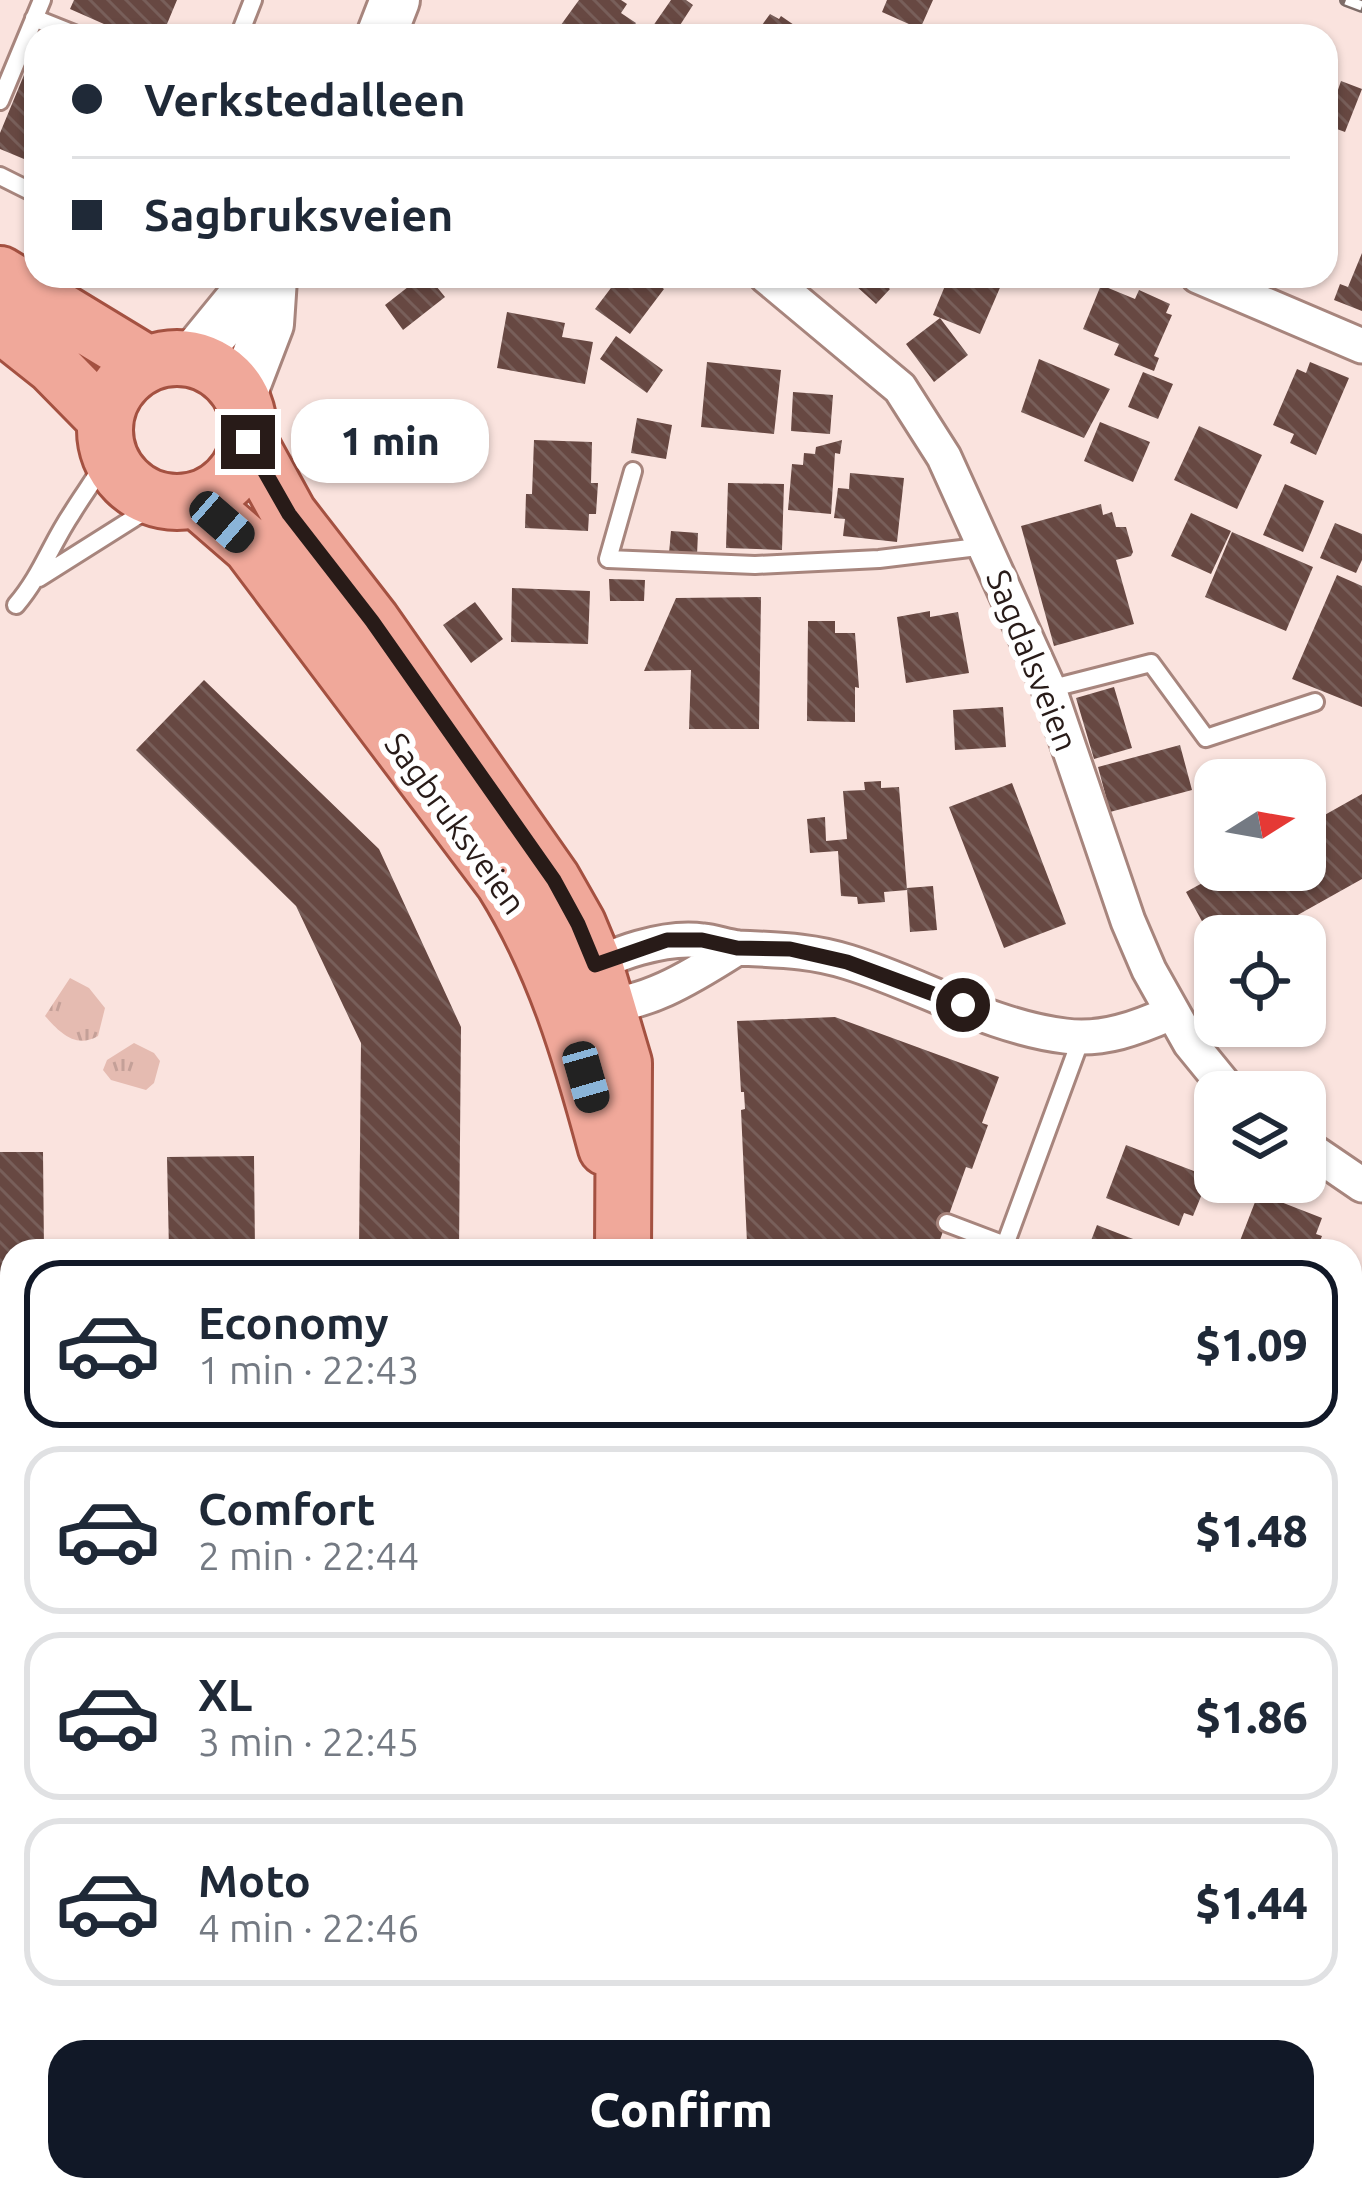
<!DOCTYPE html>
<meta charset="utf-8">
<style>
:root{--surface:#fff;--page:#f2f2f3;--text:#1f2937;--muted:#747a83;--line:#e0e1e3;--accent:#111827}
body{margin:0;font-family:Ubuntu,sans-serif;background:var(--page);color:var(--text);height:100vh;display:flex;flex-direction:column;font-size:45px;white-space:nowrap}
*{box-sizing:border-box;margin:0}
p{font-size:39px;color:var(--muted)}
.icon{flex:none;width:66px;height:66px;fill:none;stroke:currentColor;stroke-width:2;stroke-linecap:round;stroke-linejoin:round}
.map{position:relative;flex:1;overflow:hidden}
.sheet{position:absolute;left:0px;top:1239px;width:1362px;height:963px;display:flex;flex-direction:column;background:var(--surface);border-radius:36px 36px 0 0;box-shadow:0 3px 9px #0004}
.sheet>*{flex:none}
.top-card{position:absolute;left:24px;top:24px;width:1314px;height:264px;border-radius:36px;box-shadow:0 3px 9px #0004;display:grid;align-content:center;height:264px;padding:0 48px;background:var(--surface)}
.needle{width:78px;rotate:79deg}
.fabs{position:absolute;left:1194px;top:759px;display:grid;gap:24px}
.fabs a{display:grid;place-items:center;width:132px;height:132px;border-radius:24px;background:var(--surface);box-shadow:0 3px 9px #0004;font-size:60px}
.end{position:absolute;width:54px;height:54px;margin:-27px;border:15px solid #281b18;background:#fff;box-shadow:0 0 0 6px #fff}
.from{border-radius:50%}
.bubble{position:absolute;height:84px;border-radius:36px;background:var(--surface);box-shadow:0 3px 9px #0004;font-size:39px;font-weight:800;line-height:84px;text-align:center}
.car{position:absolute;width:36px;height:72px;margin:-36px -18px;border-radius:15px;box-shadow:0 0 9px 3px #0007;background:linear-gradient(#222 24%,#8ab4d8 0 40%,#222 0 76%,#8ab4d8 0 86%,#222 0)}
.top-card b{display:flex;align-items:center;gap:42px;height:114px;font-size:45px}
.top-card b+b{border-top:3px solid var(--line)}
.top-card i{width:30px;height:30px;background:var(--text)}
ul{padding:21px 0 0;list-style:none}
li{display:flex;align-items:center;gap:36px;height:168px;margin:0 24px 18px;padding:0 24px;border:6px solid var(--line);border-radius:36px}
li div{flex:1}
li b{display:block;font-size:45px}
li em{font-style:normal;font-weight:800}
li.active{border-color:var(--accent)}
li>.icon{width:108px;height:108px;stroke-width:1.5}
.action{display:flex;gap:24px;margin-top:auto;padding:24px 48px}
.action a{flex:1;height:138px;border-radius:36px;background:var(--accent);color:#fff;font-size:48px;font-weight:800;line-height:138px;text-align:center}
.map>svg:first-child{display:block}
</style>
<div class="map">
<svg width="1362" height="2201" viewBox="0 0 1362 2201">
<defs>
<pattern id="park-tufts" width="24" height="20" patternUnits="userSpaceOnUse" patternTransform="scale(3)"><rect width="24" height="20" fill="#e5bbb1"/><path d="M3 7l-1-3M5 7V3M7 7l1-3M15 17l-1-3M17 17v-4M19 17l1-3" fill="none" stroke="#c4a098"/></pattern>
<pattern id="building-back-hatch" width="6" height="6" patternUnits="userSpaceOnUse" patternTransform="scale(3)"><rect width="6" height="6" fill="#674842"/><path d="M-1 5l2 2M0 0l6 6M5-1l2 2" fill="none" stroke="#785f5a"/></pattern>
</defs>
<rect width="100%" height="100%" fill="#fae3de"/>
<path fill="url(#park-tufts)" d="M 70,978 L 89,988 L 105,1008 L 98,1036 C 76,1049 60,1033 45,1016 Z
M 134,1043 L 154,1053 L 160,1061 L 154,1083 L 146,1090 L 111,1080 L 103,1070 L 107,1060 Z"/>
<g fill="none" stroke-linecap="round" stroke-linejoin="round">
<path stroke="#c08274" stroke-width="72" d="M 0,1454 L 12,1458
M 1350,1872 L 1362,1874"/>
</g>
<path fill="url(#building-back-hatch)" d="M 74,0 L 177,0 L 162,36 L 131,36 L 70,9 Z
M 579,0 L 621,0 L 627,4 L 621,13 L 636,23 L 627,36 L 567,36 L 558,29 Z
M 671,0 L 686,0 L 693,5 L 673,36 L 646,36 Z
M 887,0 L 933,0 L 920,29 L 882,12 Z
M 770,14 L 779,19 L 781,16 L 810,36 L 754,36 Z
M 36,46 L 36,164 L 0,149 L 0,133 Z
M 1341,81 L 1362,89 L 1345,132 L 1326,125 Z
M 1362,253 L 1362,311 L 1334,300 L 1340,284 L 1348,287 Z
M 422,276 L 428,276 L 445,297 L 403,330 L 385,305 Z
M 620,276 L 646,276 L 664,289 L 630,334 L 595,309 Z
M 845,276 L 875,276 L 890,289 L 876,304 Z
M 949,276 L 1005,276 L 980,334 L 933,315 Z
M 1101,285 L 1135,299 L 1139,290 L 1170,304 L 1166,313 L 1172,315 L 1154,356 L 1159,358 L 1154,371 L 1114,355 L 1119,344 L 1083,329 Z
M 507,312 L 565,323 L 562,337 L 593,342 L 585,384 L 497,368 Z
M 940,318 L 968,355 L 934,382 L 906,344 Z
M 616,336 L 663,370 L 647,393 L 600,359 Z
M 1039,359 L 1110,389 L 1084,438 L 1021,412 Z
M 707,362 L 781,370 L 774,434 L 701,427 Z
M 1310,362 L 1349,378 L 1316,455 L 1290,443 L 1294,434 L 1273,425 L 1297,369 L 1306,373 Z
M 1143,372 L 1173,384 L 1158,419 L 1128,407 Z
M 793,392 L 833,395 L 830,434 L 791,431 Z
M 637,418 L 672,425 L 666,459 L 631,453 Z
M 1100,422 L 1150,442 L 1133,482 L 1084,461 Z
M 1199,426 L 1262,455 L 1237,509 L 1174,480 Z
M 534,440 L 592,442 L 591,483 L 598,483 L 596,514 L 589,514 L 588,531 L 525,528 L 526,494 L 532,494 Z
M 842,440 L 840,454 L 835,453 L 831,514 L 788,510 L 792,464 L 803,465 L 804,453 L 815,454 L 816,447 Z
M 850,473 L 904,478 L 897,542 L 843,536 L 845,519 L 834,518 L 838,488 L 849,489 Z
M 728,483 L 784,484 L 782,550 L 726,548 Z
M 1285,484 L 1324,501 L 1303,552 L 1263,535 Z
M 1101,504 L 1103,515 L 1112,512 L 1116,527 L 1126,527 L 1133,552 L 1131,556 L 1116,560 L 1134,624 L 1054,646 L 1021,526 Z
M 1191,513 L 1231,531 L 1211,574 L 1171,556 Z
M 1335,523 L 1362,534 L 1362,560 L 1356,573 L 1320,558 Z
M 671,531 L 698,533 L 697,555 L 669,553 Z
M 1232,532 L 1313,567 L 1286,631 L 1205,597 Z
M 1337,575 L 1362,586 L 1362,707 L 1292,679 Z
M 609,579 L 645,580 L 644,601 L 610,601 Z
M 512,588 L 590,591 L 588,644 L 511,642 Z
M 761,597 L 759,729 L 689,729 L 691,670 L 644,671 L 676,598 Z
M 475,602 L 503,639 L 471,663 L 443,625 Z
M 930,611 L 930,617 L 958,612 L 969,673 L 906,683 L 897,617 Z
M 808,621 L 835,621 L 835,633 L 855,633 L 859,688 L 855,687 L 855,722 L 807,721 Z
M 204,680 L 379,849 L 461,1027 L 459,1251 L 359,1251 L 361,1043 L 296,906 L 136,750 Z
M 1114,687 L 1132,748 L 1094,759 L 1076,698 Z
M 1003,707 L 1006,747 L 955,750 L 953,710 Z
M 1180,745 L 1192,790 L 1110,812 L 1098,767 Z
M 881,781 L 881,788 L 899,787 L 907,890 L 884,892 L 885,902 L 858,904 L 857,897 L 841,896 L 838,851 L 810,853 L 807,819 L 825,817 L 826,841 L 847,839 L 843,791 L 865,790 L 864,782 Z
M 1012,783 L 1066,924 L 1004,948 L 949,807 Z
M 1362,794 L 1362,879 L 1260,936 L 1215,936 L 1215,945 L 1186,892 L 1226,870 L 1305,870 L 1305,826 Z
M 933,886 L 937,930 L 910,932 L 907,888 Z
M 835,1017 L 999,1077 L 982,1123 L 988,1125 L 972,1169 L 966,1167 L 936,1251 L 875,1251 L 842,1239 L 797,1240 L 797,1249 L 777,1250 L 777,1241 L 747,1243 L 741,1110 L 745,1109 L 744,1092 L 741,1092 L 737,1021 Z
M 1126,1145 L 1199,1173 L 1195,1186 L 1204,1189 L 1193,1216 L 1184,1213 L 1179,1226 L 1106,1198 Z
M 0,1152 L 43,1152 L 44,1251 L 12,1251 L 12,1305 L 0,1306 Z
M 254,1156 L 255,1251 L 169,1251 L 167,1157 Z
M 1257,1197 L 1266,1201 L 1268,1197 L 1322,1218 L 1316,1234 L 1322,1236 L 1316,1251 L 1236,1251 Z
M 1097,1225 L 1164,1251 L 1087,1251 Z
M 1350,1298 L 1362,1302 L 1362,1365 L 1357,1366 L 1350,1363 Z
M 2,1611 L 12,1611 L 12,1924 L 0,1924 Z
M 1362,1681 L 1362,1764 L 1350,1761 L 1350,1719 Z
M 0,2028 L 12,2028 L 12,2120 L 0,2119 Z
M 1350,2051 L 1362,2057 L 1362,2201 L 1330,2201 L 1309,2190 L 1350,2190 Z
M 26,2190 L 100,2190 L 99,2201 L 26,2201 Z
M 177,2190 L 267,2190 L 267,2201 L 177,2201 Z
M 436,2190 L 528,2190 L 527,2201 L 436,2201 Z
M 823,2190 L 1008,2190 L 1008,2197 L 1026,2197 L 1026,2201 L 823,2201 Z"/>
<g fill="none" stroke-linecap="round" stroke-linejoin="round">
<g stroke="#a7857d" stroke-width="22">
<path id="service" d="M 34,18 L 79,36
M 239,36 L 253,0
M 0,101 L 42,0
M 0,176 L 36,194
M 633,471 L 608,559 L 755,565 L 879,559 L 986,546
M 39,578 L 161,501
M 16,605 C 41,576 51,544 72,513 C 84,493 98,476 108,455
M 1049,689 L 1151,663 L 1206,738 L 1315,702
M 947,1223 L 1005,1245 L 1082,1036"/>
</g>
<g stroke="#a7857d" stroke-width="39">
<path id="minor" d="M 766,276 L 900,388 L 944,457 L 1049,689 L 1128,921 L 1149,970 L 1190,1043 L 1230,1092
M 1198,276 L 1362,346
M 584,977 C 606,952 670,936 703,941 C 715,942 727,947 739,948 C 777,950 811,950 848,962 C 920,984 990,1027 1065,1036 C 1103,1041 1137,1028 1171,1013
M 590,1005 C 641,1010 696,974 737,948
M 1305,1146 L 1362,1185
M 0,1977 L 12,1977"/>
</g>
<g stroke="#a7857d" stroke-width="54">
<path id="secondary" d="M 381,36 L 395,0
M 192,359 L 237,304 L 274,276
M 241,397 L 269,324 L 272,279"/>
</g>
<g stroke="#a45141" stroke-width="60">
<path id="primary" d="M 0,274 L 148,364
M 0,324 L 53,366 L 105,419
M105 430a72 72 0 1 1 144 0a72 72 0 1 1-144 0Z
M 249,441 L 289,514 L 372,621 L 553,880 L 578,924 L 595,965 L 624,1063 L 623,1251
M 197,500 L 250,546 L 503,882 C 555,965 581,1055 606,1148
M 1123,2190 L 1144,2201
M 1216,2190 L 1237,2201"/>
</g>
<use href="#service" stroke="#fff" stroke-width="16"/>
<use href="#minor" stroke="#fff" stroke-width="33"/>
<use href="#secondary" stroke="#fff" stroke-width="48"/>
<use href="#primary" stroke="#f0a89a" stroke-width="54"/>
<g stroke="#7e6d69" stroke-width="14">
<path id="rail" d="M 1346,0 L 1362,6"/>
</g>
<use href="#rail" stroke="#fff" stroke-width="9" stroke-dasharray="27" stroke-linecap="butt"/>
</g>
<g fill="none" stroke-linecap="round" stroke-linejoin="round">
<path stroke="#281b18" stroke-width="15" d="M 248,442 L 289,514 L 372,621 L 554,880 L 578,924 L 595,965 L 667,940 L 702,940 L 737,948 L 790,949 L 847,962 L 963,1005"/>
</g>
<g text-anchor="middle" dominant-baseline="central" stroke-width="12" stroke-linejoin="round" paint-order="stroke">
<g font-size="33" fill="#281b18" stroke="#fff">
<text transform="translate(1033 660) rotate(68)">Sagdalsveien</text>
<text transform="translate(456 823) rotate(54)">Sagbruksveien</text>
</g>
</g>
</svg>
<div class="fabs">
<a><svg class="needle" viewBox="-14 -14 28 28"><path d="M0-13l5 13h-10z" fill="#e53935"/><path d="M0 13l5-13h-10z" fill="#747a83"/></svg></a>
<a><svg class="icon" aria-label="locate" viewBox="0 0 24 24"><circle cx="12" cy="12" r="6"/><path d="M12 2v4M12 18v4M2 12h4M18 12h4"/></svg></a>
<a><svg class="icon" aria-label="layers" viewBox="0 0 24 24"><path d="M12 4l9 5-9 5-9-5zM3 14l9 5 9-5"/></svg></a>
</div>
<i class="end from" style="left:963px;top:1005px"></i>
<i class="end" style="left:248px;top:442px"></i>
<div class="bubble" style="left:291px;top:399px;width:198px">1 min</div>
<i class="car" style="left:222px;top:522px;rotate:131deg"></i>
<i class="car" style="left:586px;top:1077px;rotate:164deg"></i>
<div class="top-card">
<b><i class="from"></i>Verkstedalleen</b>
<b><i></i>Sagbruksveien</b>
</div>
<section class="sheet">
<ul>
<li class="active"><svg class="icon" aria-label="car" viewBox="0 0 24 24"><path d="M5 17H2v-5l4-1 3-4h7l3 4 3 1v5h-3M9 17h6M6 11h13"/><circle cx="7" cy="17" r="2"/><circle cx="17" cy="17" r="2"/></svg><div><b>Economy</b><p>1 min · 22:43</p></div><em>$1.09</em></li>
<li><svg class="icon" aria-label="car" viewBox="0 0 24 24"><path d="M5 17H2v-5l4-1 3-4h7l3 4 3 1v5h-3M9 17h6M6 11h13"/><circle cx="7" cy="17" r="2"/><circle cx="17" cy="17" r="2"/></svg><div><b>Comfort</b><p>2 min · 22:44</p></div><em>$1.48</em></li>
<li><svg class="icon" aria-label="car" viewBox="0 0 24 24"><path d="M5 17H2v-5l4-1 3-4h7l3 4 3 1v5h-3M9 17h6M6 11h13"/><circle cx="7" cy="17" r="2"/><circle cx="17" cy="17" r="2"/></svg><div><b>XL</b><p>3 min · 22:45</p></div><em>$1.86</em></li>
<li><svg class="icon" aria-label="car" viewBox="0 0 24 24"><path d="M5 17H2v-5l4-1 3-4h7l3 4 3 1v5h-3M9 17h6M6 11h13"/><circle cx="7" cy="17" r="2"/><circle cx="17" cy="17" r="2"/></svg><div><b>Moto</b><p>4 min · 22:46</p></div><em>$1.44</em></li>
</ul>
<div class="action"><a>Confirm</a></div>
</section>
</div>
